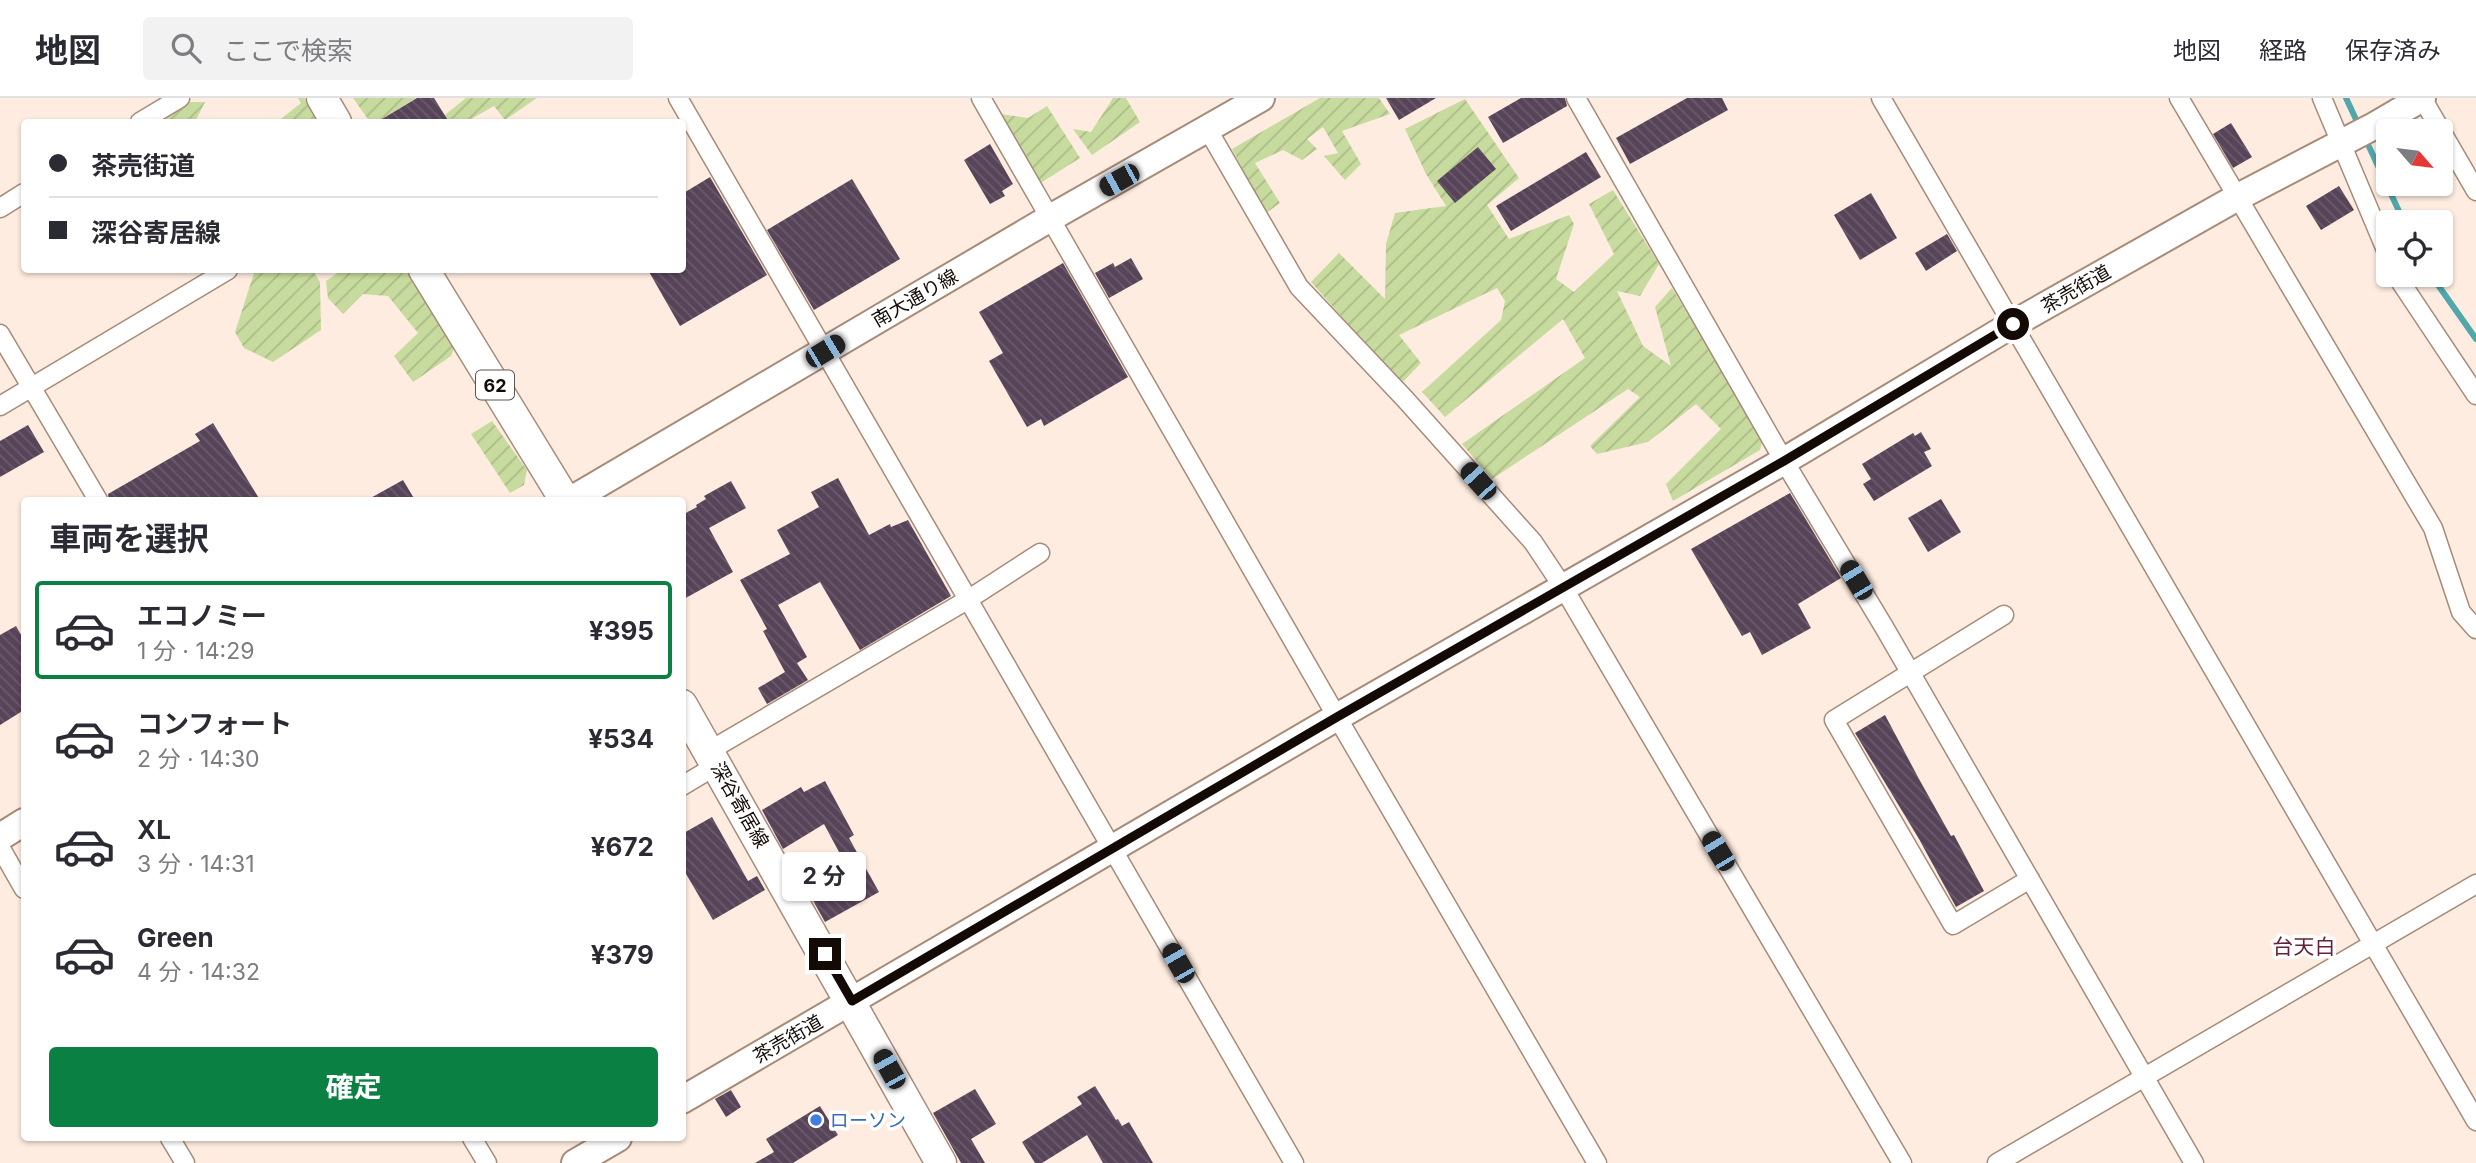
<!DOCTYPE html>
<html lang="ja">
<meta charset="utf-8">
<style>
:root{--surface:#fff;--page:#f2f2f3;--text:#2b2b33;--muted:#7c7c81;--line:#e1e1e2;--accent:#0b8043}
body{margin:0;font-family:Inter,"Noto Sans JP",sans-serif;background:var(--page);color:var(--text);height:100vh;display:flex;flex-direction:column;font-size:26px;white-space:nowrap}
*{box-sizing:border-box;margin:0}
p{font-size:23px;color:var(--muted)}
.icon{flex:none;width:38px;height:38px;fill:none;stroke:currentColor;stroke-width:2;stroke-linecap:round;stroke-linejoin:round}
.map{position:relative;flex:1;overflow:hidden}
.details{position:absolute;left:21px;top:399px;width:665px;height:644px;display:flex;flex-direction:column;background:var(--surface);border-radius:7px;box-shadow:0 2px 5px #0004}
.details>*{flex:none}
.top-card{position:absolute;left:21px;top:21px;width:665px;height:154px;border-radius:7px;box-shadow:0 2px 5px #0004;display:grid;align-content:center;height:154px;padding:0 28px;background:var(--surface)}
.needle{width:46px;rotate:118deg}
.buttons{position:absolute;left:2376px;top:21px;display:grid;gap:14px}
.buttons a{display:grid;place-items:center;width:77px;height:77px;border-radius:7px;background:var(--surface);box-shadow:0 2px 5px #0004;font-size:35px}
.end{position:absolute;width:32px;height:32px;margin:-16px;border:9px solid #130a05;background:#fff;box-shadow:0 0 0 4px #fff}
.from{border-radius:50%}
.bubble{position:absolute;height:49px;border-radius:7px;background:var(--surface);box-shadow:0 2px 5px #0004;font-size:23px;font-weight:700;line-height:49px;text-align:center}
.car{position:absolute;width:21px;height:42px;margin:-21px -10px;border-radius:9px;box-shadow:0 0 5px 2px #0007;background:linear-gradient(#222 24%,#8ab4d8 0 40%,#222 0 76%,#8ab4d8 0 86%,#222 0)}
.top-card b{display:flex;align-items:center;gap:24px;height:66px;font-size:26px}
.top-card b+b{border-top:2px solid var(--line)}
.top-card i{width:18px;height:18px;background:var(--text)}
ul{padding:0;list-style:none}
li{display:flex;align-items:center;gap:21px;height:98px;margin:0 14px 10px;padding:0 14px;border:4px solid transparent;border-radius:7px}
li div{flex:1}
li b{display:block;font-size:26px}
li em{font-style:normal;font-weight:700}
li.current{border-color:var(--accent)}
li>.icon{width:63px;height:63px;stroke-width:1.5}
h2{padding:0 28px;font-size:32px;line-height:84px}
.primary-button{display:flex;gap:14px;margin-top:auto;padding:14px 28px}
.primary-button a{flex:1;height:80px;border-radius:7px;background:var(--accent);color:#fff;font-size:28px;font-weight:700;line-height:80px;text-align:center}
header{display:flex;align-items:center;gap:42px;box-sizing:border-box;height:98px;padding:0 35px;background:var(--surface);border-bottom:2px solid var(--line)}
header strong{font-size:33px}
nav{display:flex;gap:38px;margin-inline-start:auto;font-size:24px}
.search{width:490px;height:63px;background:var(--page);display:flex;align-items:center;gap:18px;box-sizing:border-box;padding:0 24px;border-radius:7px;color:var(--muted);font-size:26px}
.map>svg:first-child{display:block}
</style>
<header>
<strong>地図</strong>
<div class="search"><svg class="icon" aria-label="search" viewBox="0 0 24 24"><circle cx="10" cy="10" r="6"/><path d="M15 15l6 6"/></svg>ここで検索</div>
<nav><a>地図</a><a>経路</a><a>保存済み</a></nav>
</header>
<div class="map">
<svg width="2476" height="1065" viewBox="0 0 2476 1065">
<defs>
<pattern id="garden-furrows" width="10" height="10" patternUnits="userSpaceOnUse" patternTransform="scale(1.75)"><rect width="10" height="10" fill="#c7db9e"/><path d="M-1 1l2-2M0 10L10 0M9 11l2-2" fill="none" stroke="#aabb87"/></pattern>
<pattern id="building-back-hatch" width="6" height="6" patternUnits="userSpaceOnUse" patternTransform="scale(1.75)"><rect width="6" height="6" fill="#574459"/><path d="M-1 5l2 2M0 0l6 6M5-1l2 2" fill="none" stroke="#6a5b6b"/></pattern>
</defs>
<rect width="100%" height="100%" fill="#feece0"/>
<path fill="url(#garden-furrows)" d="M 298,0 L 304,0 L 317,24 L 277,24 L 301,5 Z
M 353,0 L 416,0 L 377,24 L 370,24 Z
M 466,0 L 537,0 L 505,22 L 494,8 L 466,24 L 436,24 Z
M 1113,0 L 1126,0 L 1140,24 L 1092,57 L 1073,31 L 1091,34 Z
M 1320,0 L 1379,0 L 1390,16 L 1342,33 L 1361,66 L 1345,82 L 1324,58 L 1338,55 L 1323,29 L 1307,41 L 1317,51 L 1302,62 L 1283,52 L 1255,65 L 1280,105 L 1266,115 L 1232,51 Z
M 1465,1 L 1519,80 L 1487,107 L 1509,141 L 1569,117 L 1574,126 L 1556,181 L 1574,194 L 1614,156 L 1589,106 L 1613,92 L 1659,166 L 1640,198 L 1617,193 L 1643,248 L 1671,268 L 1655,209 L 1672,190 L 1763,341 L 1760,352 L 1673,403 L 1666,386 L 1721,331 L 1696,306 L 1648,344 L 1597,356 L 1590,348 L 1640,299 L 1628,291 L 1492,381 L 1462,346 L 1585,260 L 1563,221 L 1445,319 L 1422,294 L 1501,222 L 1505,203 L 1497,190 L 1399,237 L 1421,265 L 1401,286 L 1311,184 L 1339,155 L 1385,201 L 1386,146 L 1395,115 L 1446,108 L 1426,76 L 1405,31 Z
M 189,4 L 205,4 L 195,24 L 159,24 Z
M 1047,8 L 1080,60 L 1039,86 L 1000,16 L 1028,20 Z
M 255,172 L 313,172 L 320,184 L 321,232 L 273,264 L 244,250 L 235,234 Z
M 342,172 L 407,172 L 454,251 L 451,258 L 413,284 L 394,258 L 418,235 L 388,198 L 363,196 L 343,216 L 328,200 L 326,183 Z
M 492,323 L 527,372 L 524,387 L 510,395 L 471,336 Z"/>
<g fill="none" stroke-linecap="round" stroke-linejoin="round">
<path stroke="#50a7ac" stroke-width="6" d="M 2346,0 L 2360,30
M 2365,40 L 2404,124
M 2431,177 L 2476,241"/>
</g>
<path fill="url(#building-back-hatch)" d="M 417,0 L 434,0 L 449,24 L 377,24 Z
M 1386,0 L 1436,0 L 1399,22 Z
M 1521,0 L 1565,0 L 1567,8 L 1503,45 L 1488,19 Z
M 1687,0 L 1722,0 L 1728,12 L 1630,66 L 1616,40 Z
M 2231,25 L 2252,59 L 2233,70 L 2213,36 Z
M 990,46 L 1013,86 L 1002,93 L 1005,98 L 990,106 L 964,62 Z
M 1478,49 L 1496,71 L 1455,105 L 1437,83 Z
M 1586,54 L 1601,79 L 1511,133 L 1496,108 Z
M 710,79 L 767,177 L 680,228 L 648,172 L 682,172 L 682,96 Z
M 852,81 L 900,161 L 814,212 L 767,132 Z
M 2339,88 L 2354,112 L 2321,132 L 2306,108 Z
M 1871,95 L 1897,140 L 1860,162 L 1834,117 Z
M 1947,136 L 1957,153 L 1926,173 L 1915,155 Z
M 1131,160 L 1143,181 L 1109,200 L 1095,175 L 1113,165 L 1115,169 Z
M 1063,165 L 1128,279 L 1044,328 L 1041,321 L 1027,329 L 989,263 L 1003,255 L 979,214 Z
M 213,325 L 260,402 L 109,402 L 108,396 L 200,343 L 195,336 Z
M 28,327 L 44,354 L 0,379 L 0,343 Z
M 1921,334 L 1931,351 L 1924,354 L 1932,368 L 1874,403 L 1863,386 L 1871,381 L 1862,366 L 1913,335 L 1915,338 Z
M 838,380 L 869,437 L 890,426 L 891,429 L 908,422 L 951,498 L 860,552 L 820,484 L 778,507 L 807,559 L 797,565 L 808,582 L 767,606 L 758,590 L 785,574 L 763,533 L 767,531 L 740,482 L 790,456 L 777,432 L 819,409 L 811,394 Z
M 403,382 L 415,402 L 367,402 Z
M 731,383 L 746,410 L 709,430 L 733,474 L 682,502 L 682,417 L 697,409 L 696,407 L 706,401 L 704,398 Z
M 1790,395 L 1841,480 L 1798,506 L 1811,530 L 1762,557 L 1750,534 L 1742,538 L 1691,451 Z
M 1941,401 L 1961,434 L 1928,454 L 1908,420 Z
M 16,528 L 24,542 L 24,612 L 0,627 L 0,537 Z
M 1885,617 L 1919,681 L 1951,738 L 1954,737 L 1984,793 L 1956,809 L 1919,741 L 1855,635 Z
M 825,683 L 854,737 L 849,740 L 879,794 L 825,824 L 806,790 L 846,767 L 824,726 L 783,751 L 762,712 L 801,689 L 804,694 Z
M 712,719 L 748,783 L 757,778 L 765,792 L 713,822 L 682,769 L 682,736 Z
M 1095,988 L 1116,1022 L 1118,1021 L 1122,1028 L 1129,1024 L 1153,1065 L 1103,1065 L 1087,1037 L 1042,1065 L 1035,1065 L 1022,1044 L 1082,1006 L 1077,999 Z
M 975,991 L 996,1026 L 971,1041 L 985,1065 L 961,1065 L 933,1015 Z
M 731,992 L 741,1009 L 726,1019 L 715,1001 Z
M 820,1008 L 838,1037 L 793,1065 L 755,1065 L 774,1054 L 766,1041 Z"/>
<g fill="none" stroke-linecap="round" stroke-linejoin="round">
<g stroke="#a68b79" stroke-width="21">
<path id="street" d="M 678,0 L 1294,1065
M 981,0 L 1337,619 L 1597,1065
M 1576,0 L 1784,363 L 1884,529 L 2194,1065
M 1881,0 L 2476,1023
M 2179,0 L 2433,430 L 2461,514 L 2476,531
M 2322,0 L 2389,159
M 2422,0 L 2476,93
M 140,24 L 180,0
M 1208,32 L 1299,189 L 1405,301 L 1533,444 L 1563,489 L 1902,1065
M 0,110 L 24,95
M 2396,177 L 2476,297
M 0,236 L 98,402
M 0,308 L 228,172
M 2004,517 L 1834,622 L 1953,827 L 2030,781
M 709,653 L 969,501 L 1040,455
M 682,688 L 717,667
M 0,749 L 24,791
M 170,1040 L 185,1065
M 472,1040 L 487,1065
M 1997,1065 L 2476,786"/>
</g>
<g stroke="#a68b79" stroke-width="30">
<path id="secondary" d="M 571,402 L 1052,119 L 1261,0
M 0,739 L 24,724
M 682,1002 L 1337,619 L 1784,363 L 2013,226 L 2236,100 L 2376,27 L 2422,0
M 575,1065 L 618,1040"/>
</g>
<g stroke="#a68b79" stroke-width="33">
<path id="primary" d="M 322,0 L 336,24
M 424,172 L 565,402
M 682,607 L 941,1065"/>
</g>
<use href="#street" stroke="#fff" stroke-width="18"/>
<use href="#secondary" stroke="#fff" stroke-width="26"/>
<use href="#primary" stroke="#fff" stroke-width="30"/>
</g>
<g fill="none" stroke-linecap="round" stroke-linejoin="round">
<path stroke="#130a05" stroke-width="9" d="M 825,856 L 852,903 L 1337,619 L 1784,363 L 2013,226"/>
</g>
<circle fill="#3f7fe0" stroke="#fff" stroke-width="2.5" cx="816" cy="1022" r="7"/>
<g text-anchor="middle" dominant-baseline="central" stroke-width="7" stroke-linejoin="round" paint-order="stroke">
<rect fill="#fff" stroke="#5a5450" stroke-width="2" x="476" y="272.5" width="38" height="29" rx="5"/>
<g font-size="18" font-weight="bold" fill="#130a05">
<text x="495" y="287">62</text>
</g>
<g font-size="19" fill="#130a05" stroke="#fff">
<text transform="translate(2076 191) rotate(-30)">茶売街道</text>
<text transform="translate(915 200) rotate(-30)">南大通り線</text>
<text transform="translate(740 707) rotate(60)">深谷寄居線</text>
<text transform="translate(788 941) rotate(-30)">茶売街道</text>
</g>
<g font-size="19" fill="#366cbe" stroke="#fff" text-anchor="start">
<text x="830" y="1022">ローソン</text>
</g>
<g font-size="21" fill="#662239" stroke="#fff">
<text x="2304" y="848">台天白</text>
</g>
</g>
</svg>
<div class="buttons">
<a><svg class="needle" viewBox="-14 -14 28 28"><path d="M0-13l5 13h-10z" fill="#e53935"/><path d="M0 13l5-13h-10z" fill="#7c7c81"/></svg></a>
<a><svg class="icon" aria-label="locate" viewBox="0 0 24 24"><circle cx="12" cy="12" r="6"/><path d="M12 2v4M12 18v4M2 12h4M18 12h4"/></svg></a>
</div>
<i class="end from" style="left:2013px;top:226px"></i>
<i class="end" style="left:825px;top:856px"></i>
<div class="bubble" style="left:782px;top:754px;width:84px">2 分</div>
<i class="car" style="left:1119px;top:82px;rotate:241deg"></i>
<i class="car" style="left:825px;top:253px;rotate:59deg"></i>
<i class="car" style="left:1478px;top:383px;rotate:318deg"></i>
<i class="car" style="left:1856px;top:482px;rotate:329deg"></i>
<i class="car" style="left:1718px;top:753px;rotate:329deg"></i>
<i class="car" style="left:1178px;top:865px;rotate:330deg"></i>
<i class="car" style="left:889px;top:971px;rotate:331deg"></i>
<div class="top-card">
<b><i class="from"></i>茶売街道</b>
<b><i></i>深谷寄居線</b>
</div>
<section class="details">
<h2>車両を選択</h2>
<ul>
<li class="current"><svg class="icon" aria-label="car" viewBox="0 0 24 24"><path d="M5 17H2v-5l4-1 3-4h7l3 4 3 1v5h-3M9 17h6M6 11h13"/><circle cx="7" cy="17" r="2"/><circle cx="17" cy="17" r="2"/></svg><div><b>エコノミー</b><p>1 分 · 14:29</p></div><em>¥395</em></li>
<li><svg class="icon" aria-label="car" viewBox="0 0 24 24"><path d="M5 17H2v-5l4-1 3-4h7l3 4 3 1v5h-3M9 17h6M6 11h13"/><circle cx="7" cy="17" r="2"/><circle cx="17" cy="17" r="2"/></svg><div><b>コンフォート</b><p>2 分 · 14:30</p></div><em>¥534</em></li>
<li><svg class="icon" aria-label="car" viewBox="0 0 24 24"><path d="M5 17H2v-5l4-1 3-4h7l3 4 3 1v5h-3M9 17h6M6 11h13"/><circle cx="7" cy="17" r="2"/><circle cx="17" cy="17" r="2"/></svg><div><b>XL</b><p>3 分 · 14:31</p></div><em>¥672</em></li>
<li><svg class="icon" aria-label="car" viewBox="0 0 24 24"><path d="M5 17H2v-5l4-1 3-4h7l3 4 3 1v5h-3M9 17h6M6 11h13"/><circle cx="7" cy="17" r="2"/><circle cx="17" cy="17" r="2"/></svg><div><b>Green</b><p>4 分 · 14:32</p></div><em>¥379</em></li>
</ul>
<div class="primary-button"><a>確定</a></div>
</section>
</div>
